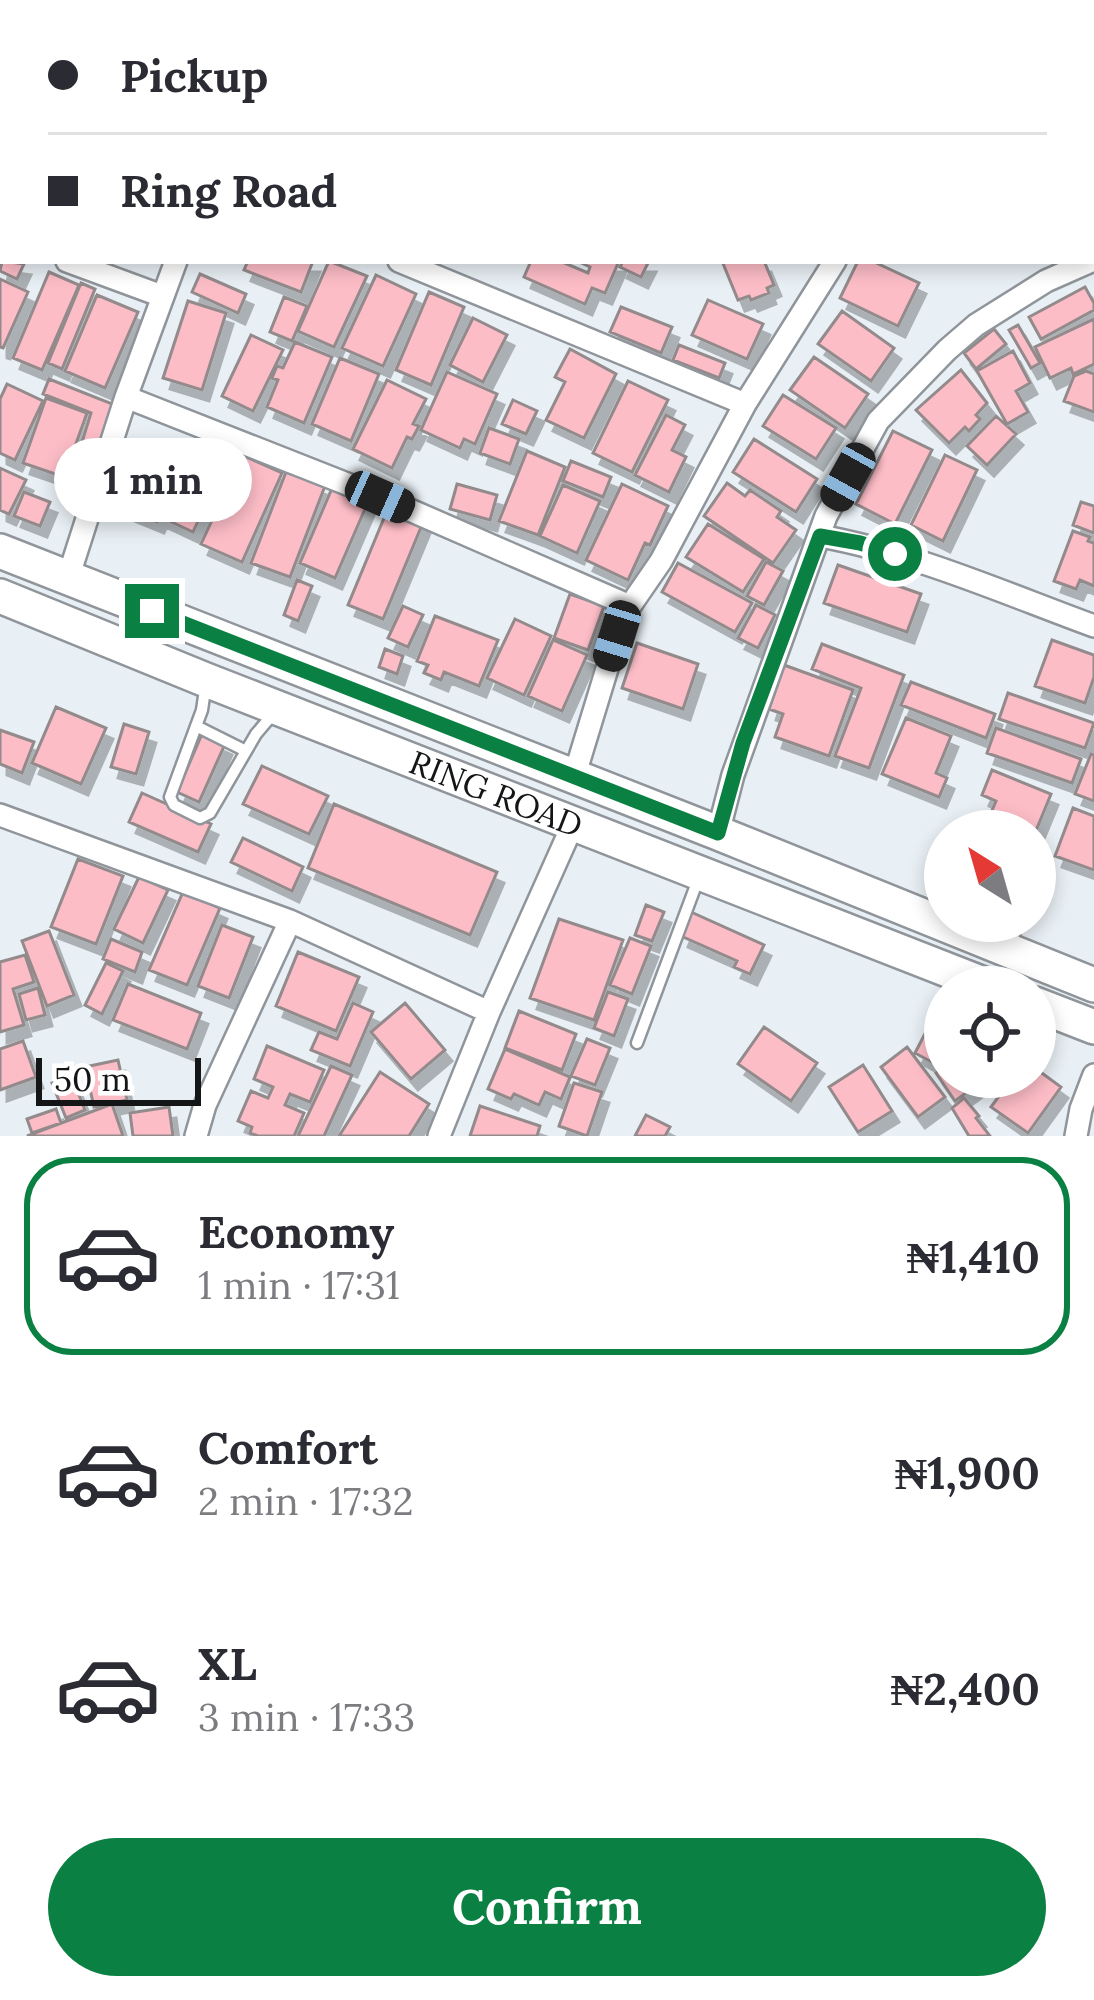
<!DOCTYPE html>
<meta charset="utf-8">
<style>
:root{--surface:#fff;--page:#f2f2f3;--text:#2b2b33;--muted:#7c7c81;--line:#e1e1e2;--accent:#0b8043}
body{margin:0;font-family:Lora,serif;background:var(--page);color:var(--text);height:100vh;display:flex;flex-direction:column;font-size:45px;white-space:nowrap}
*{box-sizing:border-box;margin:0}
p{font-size:39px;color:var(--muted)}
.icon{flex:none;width:66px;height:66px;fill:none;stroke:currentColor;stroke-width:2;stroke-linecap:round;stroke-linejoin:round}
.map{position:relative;height:1136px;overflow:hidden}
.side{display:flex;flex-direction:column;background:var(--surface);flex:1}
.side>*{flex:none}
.top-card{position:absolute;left:0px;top:0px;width:1095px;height:264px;box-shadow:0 6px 18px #0003;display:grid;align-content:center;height:264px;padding:0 48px;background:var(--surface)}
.needle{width:78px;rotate:323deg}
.controls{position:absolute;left:924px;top:810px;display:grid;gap:24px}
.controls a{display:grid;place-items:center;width:132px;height:132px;border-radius:50%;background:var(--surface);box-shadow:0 6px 18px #0003;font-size:60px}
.scale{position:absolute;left:36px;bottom:30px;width:165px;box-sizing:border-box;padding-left:12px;border:6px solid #131517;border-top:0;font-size:33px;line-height:42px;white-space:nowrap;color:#131517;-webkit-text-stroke:9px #fff;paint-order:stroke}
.end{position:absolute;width:54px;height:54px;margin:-27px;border:15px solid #0b8043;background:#fff;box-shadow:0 0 0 6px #fff}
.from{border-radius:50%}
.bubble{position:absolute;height:84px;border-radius:42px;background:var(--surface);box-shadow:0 6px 18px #0003;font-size:39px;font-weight:700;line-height:84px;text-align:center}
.car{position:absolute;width:36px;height:72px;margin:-36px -18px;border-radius:15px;box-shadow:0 0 9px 3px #0007;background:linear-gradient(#222 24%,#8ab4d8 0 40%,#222 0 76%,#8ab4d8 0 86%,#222 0)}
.top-card b{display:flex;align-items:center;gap:42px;height:114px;font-size:45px}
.top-card b+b{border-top:3px solid var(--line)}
.top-card i{width:30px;height:30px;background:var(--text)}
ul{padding:21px 0 0;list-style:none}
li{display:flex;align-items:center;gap:36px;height:198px;margin:0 24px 18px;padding:0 24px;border:6px solid transparent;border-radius:48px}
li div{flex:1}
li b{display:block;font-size:45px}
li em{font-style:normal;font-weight:700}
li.on{border-color:var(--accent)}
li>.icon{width:108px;height:108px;stroke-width:1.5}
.button{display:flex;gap:24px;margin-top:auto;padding:24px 48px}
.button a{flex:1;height:138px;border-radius:72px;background:var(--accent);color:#fff;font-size:48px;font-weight:700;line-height:138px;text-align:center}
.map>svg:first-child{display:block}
</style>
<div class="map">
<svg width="1094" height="1136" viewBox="0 0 1094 1136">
<defs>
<filter id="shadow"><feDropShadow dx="7" dy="11" stdDeviation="0" flood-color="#0004"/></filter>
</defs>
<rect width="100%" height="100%" fill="#e9f0f5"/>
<path fill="#fdbdc7" stroke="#938a8c" stroke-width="3" filter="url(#shadow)" d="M 826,0 L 904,0 L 905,3 L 827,3 Z
M 3,257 L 3,261 L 24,264 L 17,279 L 0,271 Z
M 248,261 L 313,261 L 301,292 L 244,270 Z
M 329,261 L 367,276 L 334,347 L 298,331 Z
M 531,261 L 560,261 L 588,273 L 590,267 L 577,261 L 619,261 L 605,293 L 592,288 L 585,304 L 524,277 Z
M 623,261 L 649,261 L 641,277 L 620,267 Z
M 722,261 L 764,261 L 774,285 L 767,288 L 769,293 L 751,300 L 749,296 L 738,300 Z
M 858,261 L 872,261 L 919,283 L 898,326 L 840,298 Z
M 49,272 L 79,285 L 42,370 L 13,358 Z
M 200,274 L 246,294 L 238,313 L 192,292 Z
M 376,275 L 416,294 L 383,366 L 342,348 Z
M 0,279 L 28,292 L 3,348 L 0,347 Z
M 81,283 L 95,289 L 62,369 L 48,363 Z
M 1085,287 L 1094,303 L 1094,310 L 1041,339 L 1029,317 Z
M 429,292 L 464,307 L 431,385 L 396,370 Z
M 97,295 L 138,312 L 105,388 L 65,371 Z
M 284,297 L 307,306 L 292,341 L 270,332 Z
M 708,300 L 763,324 L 747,359 L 692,335 Z
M 188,301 L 226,313 L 202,390 L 163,378 Z
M 621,307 L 672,327 L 661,353 L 610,332 Z
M 842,311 L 894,348 L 871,381 L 818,344 Z
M 473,318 L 507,335 L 483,382 L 450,365 Z
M 1094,319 L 1094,364 L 1073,374 L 1071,368 L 1050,378 L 1035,347 Z
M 1018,325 L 1040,363 L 1031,368 L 1009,330 Z
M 994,329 L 1006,344 L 976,369 L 964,353 Z
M 251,335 L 283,350 L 253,411 L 222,396 Z
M 295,342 L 332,357 L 304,423 L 267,407 L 278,380 L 272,378 L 277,366 L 283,368 Z
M 679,345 L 725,363 L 719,378 L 673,360 Z
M 570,349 L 616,374 L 584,438 L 546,420 L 565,382 L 555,377 Z
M 1013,351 L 1030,383 L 1016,391 L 1028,412 L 1007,424 L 977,371 Z
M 814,357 L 868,394 L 845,428 L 790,390 Z
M 340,358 L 379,374 L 351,441 L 312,424 Z
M 961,370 L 987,403 L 976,415 L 980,419 L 969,431 L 965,427 L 949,443 L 916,410 Z
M 1086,371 L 1094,374 L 1094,412 L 1064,401 L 1074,376 Z
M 447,372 L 497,394 L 475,444 L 464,439 L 460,448 L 421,430 Z
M 49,379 L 115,405 L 87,489 L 69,484 L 91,413 L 43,394 Z
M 387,380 L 426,399 L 413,424 L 419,426 L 412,439 L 407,437 L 392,468 L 353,449 Z
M 628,381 L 668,400 L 632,472 L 593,453 Z
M 7,384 L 43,401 L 15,460 L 0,453 L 0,399 Z
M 783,395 L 836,428 L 816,459 L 763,426 Z
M 46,398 L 87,413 L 64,477 L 23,463 Z
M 513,400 L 537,411 L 526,434 L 502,424 Z
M 666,415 L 685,425 L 672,450 L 686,457 L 669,492 L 635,475 Z
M 996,416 L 1016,434 L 987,465 L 967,446 Z
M 489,428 L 519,439 L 510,464 L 480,453 Z
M 893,431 L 932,450 L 895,524 L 856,504 Z
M 198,438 L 230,453 L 193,532 L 161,517 Z
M 754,439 L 817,479 L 796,512 L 733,472 Z
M 527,451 L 565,467 L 538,535 L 499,521 Z
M 242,455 L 282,473 L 242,562 L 201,544 Z
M 945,455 L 977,470 L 943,541 L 911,525 Z
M 158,457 L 180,466 L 157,522 L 115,505 L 130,469 L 149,477 Z
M 571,461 L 611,477 L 603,497 L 563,481 Z
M 0,468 L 26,480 L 9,514 L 0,510 Z
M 286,472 L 325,486 L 290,577 L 251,563 Z
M 727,483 L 745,496 L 750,490 L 781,511 L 777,517 L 796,530 L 773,563 L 704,516 Z
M 457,484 L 497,495 L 490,520 L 450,509 Z
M 622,484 L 668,506 L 650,545 L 645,543 L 628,580 L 586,560 Z
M 563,485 L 600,501 L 577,553 L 540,536 Z
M 333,486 L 368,502 L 335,578 L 300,563 Z
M 24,492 L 50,502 L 40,526 L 14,516 Z
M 1081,502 L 1094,506 L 1094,533 L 1073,525 Z
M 389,506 L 424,520 L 383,619 L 348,605 Z
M 708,524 L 764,559 L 743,592 L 686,557 Z
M 1073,531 L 1090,537 L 1088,541 L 1094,543 L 1094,586 L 1080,580 L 1076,589 L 1054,581 Z
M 766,562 L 783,571 L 764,605 L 747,596 Z
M 678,563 L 752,603 L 735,632 L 662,592 Z
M 838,565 L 921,594 L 907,632 L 824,603 Z
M 297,580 L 312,586 L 298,621 L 284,615 Z
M 570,594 L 604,606 L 588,650 L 554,638 Z
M 756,605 L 775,615 L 758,648 L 738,638 Z
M 403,606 L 423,615 L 408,647 L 388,638 Z
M 435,616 L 498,640 L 479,686 L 444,672 L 441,680 L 424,673 L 428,665 L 417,661 Z
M 515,619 L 551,636 L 524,695 L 487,678 Z
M 553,640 L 587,655 L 562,711 L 528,696 Z
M 1052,640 L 1094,655 L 1094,677 L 1085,703 L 1035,686 Z
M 637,643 L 698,664 L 683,709 L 622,688 Z
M 822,644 L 904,675 L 869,768 L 835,756 L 861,688 L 812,669 Z
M 385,649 L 403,656 L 397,674 L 379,667 Z
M 784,665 L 853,690 L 829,756 L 775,737 L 783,714 L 769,709 Z
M 911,682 L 995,714 L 986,738 L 901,705 Z
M 1008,693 L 1094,723 L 1085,748 L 999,719 Z
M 56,707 L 106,728 L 81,784 L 32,763 Z
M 906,718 L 951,736 L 936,773 L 947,778 L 939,797 L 882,774 Z
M 124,724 L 149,732 L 136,774 L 111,767 Z
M 996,728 L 1081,759 L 1072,783 L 987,753 Z
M 0,730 L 34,742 L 22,773 L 0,764 Z
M 202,734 L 225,744 L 199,802 L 177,792 Z
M 1091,754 L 1094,755 L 1094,801 L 1075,794 Z
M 262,766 L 328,796 L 309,834 L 243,804 Z
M 992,770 L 1051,794 L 1035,833 L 995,831 L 985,827 L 996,801 L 982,795 Z
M 142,793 L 211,824 L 198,852 L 129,822 Z
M 334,804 L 497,872 L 470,935 L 308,868 Z
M 1073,808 L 1094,816 L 1094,870 L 1055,856 Z
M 243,838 L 303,867 L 292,891 L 231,862 Z
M 78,859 L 123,876 L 96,944 L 51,927 Z
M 139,877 L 168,890 L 143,943 L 114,929 Z
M 183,892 L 220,908 L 187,985 L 149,970 Z
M 646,905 L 664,912 L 652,941 L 635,935 Z
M 691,912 L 764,945 L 750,974 L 734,967 L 737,961 L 681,936 Z
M 559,919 L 623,940 L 594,1020 L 530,998 Z
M 222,925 L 253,937 L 229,998 L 198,986 Z
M 49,931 L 74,995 L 47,1006 L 22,941 Z
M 630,938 L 651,946 L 632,994 L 610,985 Z
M 111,939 L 142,952 L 135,972 L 103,959 Z
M 298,952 L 359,977 L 336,1031 L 276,1006 Z
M 25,955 L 34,982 L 13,989 L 24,1025 L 0,1032 L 0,962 Z
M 106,963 L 123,971 L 102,1014 L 85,1005 Z
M 128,984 L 201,1013 L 187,1049 L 113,1020 Z
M 38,988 L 45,1015 L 26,1020 L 19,994 Z
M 608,992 L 628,999 L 614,1036 L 594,1028 Z
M 353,1003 L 373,1012 L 350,1066 L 311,1050 L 319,1032 L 337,1039 Z
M 405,1003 L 445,1050 L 411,1079 L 371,1032 Z
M 519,1011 L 576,1034 L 562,1070 L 505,1048 Z
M 930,1024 L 945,1032 L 945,1056 L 939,1066 L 915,1053 Z
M 764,1027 L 817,1063 L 791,1101 L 738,1064 Z
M 587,1039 L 610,1048 L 595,1085 L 571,1076 Z
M 23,1041 L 36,1077 L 0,1090 L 0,1049 Z
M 267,1046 L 324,1070 L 310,1102 L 290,1094 L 285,1105 L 304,1113 L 294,1136 L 258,1136 L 250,1133 L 252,1127 L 238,1121 L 251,1091 L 268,1098 L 273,1087 L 254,1079 Z
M 907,1047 L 945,1097 L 918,1117 L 881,1067 Z
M 505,1049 L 570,1077 L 561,1099 L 545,1092 L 539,1105 L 514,1094 L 511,1099 L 488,1089 Z
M 118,1060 L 127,1100 L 94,1107 L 85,1067 Z
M 863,1065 L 892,1111 L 858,1132 L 829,1087 Z
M 331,1066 L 352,1075 L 324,1136 L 298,1136 Z
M 945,1067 L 945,1077 L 988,1077 L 955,1101 L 936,1073 Z
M 1035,1068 L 1061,1087 L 1028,1133 L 991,1107 L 1013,1077 L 1035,1077 Z
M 380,1072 L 429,1104 L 409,1136 L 339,1136 Z
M 71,1075 L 85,1110 L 66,1118 L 52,1083 Z
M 574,1083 L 602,1092 L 587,1136 L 559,1126 Z
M 964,1098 L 979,1116 L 976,1118 L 990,1136 L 969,1136 L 952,1108 Z
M 112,1104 L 123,1136 L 27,1136 Z
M 480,1106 L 540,1126 L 537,1136 L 470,1136 Z
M 169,1107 L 173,1136 L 133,1136 L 130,1113 Z
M 56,1109 L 61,1123 L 32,1133 L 27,1119 Z
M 646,1115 L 670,1127 L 665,1136 L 635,1136 Z"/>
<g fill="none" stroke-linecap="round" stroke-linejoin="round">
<g stroke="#8f959a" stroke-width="15">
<path id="service" d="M 206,683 L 202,710 L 170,797 L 174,805 L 200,818 L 210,813 L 256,734 L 273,714
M 196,726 L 246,751
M 1009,947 L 1019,921
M 637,1043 L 699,877"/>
</g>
<g stroke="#8f959a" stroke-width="26">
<path id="minor" d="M 20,0 L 28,3
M 356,0 L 363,3
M 789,0 L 790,3
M 1033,0 L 1034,3
M 282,3 L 284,0
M 1004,3 L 1013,0
M 1092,181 L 1094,188
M 0,236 L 3,237
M 67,261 L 162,296
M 399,261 L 745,404
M 126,397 L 380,497 L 630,606
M 820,536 C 914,553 1004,593 1094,626
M 68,578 L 126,397 L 176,261
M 574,777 L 617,636 L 630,606 L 661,561 L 745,404 L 835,261
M 0,815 L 290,921 L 489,1012
M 718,833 L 733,775 L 826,516 L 878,421 L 947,350 L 976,325 L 1046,281 L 1091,261
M 196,1136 L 205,1105 L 290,921
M 439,1136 L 489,1012 L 574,822
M 1076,1136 L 1081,1109 L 1094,1075"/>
</g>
<g stroke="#8f959a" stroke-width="38">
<g id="primary">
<path d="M 0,551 L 718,833 L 1094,985"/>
<path id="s1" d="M 0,596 L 206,680 L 991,987"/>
<path d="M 1035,1004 L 1094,1027"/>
</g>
</g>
<use href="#service" stroke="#fff" stroke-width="10"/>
<use href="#minor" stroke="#fff" stroke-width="21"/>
<use href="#primary" stroke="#fff" stroke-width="33"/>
</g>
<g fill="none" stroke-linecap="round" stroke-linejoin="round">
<path stroke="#0b8043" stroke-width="15" d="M 152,611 L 718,833 L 743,743 L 820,536 L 860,543 L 895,554"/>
</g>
<g text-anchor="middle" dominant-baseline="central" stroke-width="9" stroke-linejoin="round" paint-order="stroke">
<g font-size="33" fill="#131517" stroke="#fff">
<text stroke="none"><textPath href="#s1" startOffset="534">RING ROAD</textPath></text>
</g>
</g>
</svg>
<div class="controls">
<a><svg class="needle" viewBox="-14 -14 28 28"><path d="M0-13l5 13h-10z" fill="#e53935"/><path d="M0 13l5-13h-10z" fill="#7c7c81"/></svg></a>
<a><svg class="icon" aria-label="locate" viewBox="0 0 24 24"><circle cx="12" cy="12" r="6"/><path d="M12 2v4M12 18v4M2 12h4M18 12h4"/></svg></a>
</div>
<div class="scale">50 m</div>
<i class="end from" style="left:895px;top:554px"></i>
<i class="end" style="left:152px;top:611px"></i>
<div class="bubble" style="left:54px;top:438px;width:198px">1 min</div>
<i class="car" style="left:848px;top:477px;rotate:209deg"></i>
<i class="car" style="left:380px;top:497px;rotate:114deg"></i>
<i class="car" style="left:617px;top:636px;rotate:197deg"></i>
<div class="top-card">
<b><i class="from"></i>Pickup</b>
<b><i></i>Ring Road</b>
</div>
</div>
<section class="side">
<ul>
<li class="on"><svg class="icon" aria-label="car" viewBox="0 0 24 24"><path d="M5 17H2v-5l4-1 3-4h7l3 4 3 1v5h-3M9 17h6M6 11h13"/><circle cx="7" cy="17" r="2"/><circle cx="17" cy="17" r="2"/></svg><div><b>Economy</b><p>1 min · 17:31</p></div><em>₦1,410</em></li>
<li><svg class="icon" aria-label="car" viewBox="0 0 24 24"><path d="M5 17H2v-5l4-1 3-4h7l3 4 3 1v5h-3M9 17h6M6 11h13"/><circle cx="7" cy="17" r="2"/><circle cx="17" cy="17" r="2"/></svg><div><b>Comfort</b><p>2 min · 17:32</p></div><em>₦1,900</em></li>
<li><svg class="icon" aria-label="car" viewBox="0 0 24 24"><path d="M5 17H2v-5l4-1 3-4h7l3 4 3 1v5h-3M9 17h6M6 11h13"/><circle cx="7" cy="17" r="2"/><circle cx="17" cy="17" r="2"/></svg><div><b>XL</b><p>3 min · 17:33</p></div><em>₦2,400</em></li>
</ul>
<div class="button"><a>Confirm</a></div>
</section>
